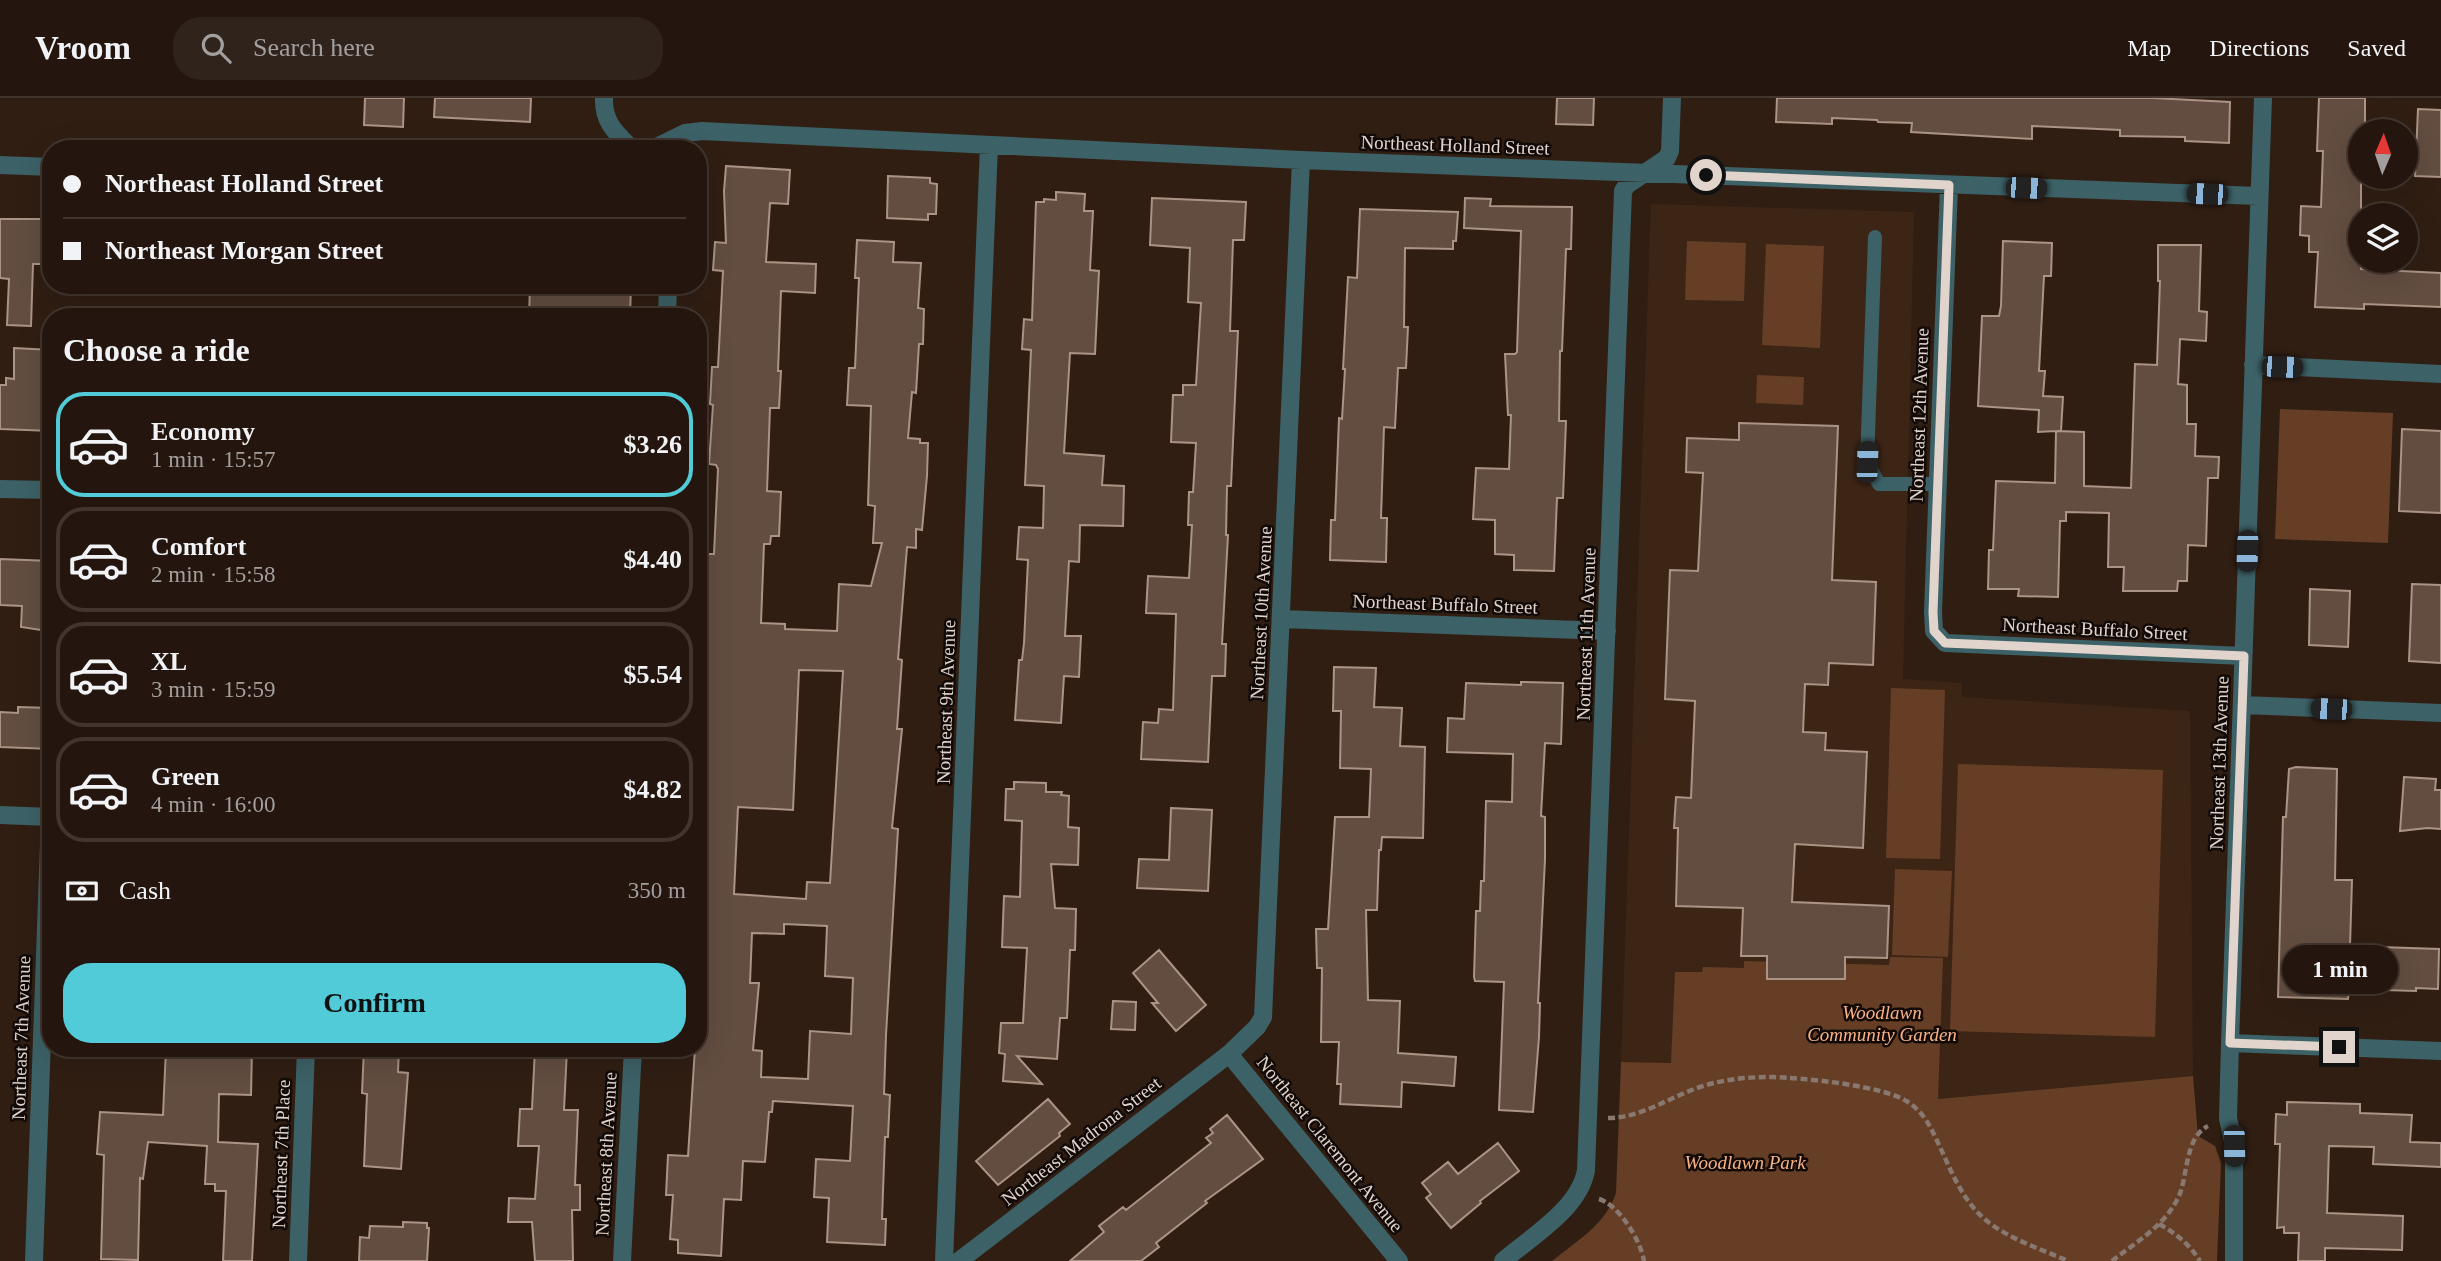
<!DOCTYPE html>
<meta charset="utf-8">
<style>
:root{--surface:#24160e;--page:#30231c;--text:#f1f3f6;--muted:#a39f9e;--line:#41352e;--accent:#52cbd8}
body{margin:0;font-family:"Times New Roman",serif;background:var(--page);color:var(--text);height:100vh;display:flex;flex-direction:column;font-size:26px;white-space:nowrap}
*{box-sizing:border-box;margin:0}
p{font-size:23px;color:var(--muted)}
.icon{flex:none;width:38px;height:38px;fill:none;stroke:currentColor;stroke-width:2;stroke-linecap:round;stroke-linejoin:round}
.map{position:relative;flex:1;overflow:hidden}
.panel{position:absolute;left:42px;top:210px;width:665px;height:749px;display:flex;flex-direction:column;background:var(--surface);border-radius:28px;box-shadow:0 7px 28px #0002,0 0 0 2px var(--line)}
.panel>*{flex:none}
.guide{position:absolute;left:42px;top:42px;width:665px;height:154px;border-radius:28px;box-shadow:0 7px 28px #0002,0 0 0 2px var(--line);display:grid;align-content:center;height:154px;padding:0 21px;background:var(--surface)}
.needle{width:46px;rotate:2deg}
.tools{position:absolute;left:2348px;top:21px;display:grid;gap:14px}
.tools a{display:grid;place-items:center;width:70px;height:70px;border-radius:50%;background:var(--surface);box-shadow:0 7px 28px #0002,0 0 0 2px var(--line);font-size:35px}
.end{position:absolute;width:32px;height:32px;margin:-16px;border:9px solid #e1d4cc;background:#111;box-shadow:0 0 0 4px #111}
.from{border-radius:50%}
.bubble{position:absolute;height:49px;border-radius:24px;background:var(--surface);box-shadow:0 7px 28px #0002,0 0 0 2px var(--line);font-size:23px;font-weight:600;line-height:49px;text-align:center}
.car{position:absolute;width:21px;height:42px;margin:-21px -10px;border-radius:9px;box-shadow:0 0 5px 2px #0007;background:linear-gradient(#222 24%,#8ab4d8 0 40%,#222 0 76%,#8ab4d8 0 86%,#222 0)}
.guide b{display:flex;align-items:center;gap:24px;height:66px;font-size:26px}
.guide b+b{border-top:2px solid var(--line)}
.guide i{width:18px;height:18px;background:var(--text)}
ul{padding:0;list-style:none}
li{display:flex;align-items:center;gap:21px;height:105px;margin:0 14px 10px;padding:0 7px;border:4px solid var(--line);border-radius:28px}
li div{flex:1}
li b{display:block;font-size:26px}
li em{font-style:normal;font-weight:600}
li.selected{border-color:var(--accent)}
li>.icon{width:63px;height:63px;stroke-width:1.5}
h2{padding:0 21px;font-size:32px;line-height:84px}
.pay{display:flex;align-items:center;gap:18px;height:77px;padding:0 21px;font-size:26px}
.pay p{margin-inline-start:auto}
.action{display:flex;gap:14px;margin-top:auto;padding:14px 21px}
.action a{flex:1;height:80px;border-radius:28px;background:var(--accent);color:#111;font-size:28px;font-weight:600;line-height:80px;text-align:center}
header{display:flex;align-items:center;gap:42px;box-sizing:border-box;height:98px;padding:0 35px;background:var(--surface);border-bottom:2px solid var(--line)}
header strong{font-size:33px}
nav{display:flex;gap:38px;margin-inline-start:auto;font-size:24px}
.search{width:490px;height:63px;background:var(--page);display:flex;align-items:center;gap:18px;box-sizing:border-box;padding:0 24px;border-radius:28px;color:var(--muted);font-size:26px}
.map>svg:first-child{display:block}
</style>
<header>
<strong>Vroom</strong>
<div class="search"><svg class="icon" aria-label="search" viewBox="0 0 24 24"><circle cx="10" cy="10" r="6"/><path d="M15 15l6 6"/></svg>Search here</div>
<nav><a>Map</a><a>Directions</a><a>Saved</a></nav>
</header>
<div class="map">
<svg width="2441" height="1163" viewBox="0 0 2441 1163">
<rect width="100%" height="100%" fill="#301e13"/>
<path fill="#3d2516" d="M 1651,106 L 1914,114 L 1903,581 L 1962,585 L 1962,599 L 2190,613 L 2193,978 L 1938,1001 L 1671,965 L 1621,964 Z"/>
<path fill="#653e25" d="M 1687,143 L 1746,145 L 1744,203 L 1685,202 Z
M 1766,146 L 1824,148 L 1820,250 L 1762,247 Z
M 1757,277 L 1804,279 L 1803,307 L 1756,305 Z
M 2280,311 L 2393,315 L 2388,445 L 2275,441 Z
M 1891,590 L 1945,592 L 1940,761 L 1886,760 Z
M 1958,666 L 2163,672 L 2155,939 L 1950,933 Z
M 1895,771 L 1952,773 L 1948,859 L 1892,857 Z
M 1890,859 L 1943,860 L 1938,1001 L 2193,978 L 2198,1038 L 2215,1048 L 2221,1065 L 2217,1163 L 1552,1163 C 1578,1142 1605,1127 1616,1095 L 1621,964 L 1671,965 L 1675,874 L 1702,874 L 1703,869 L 1744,870 L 1744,863 L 1889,867 Z"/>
<path fill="#624d40" stroke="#ab9385" stroke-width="2" fill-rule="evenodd" d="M 365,0 L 404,0 L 403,29 L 364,27 Z
M 435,0 L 531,0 L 530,24 L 434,19 Z
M 1557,0 L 1594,0 L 1593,27 L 1556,26 Z
M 1777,0 L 2153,0 L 2230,4 L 2229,45 L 2185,43 L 2185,39 L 2120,38 L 2120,32 L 2032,28 L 2032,41 L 1911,34 L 1912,25 L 1878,24 L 1877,22 L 1832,20 L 1832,26 L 1776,24 Z
M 2319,0 L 2365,0 L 2365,30 L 2361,30 L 2361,171 L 2441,175 L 2441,209 L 2364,206 L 2364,211 L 2315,209 L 2318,154 L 2309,154 L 2309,138 L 2300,137 L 2301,108 L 2321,109 L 2323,53 L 2317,53 Z
M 2418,11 L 2441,12 L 2441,79 L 2415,78 Z
M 726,68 L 790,72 L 788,106 L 770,105 L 766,164 L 816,166 L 815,195 L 781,193 L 778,273 L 781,273 L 779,310 L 770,310 L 767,393 L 781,394 L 779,438 L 771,438 L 770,446 L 764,446 L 761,525 L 785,526 L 785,531 L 837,533 L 839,486 L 871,488 L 882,445 L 873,445 L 875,408 L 868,407 L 871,308 L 847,307 L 849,270 L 855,270 L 859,180 L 855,180 L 857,142 L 894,144 L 893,164 L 921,165 L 918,210 L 924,211 L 923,246 L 919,246 L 916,295 L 912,294 L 908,340 L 920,341 L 920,345 L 928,345 L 927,378 L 922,432 L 916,431 L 916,450 L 907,449 L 898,561 L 902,562 L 897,631 L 902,631 L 892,730 L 898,731 L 886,937 L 884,996 L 890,997 L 888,1039 L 885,1039 L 882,1121 L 886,1121 L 885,1147 L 827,1144 L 829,1100 L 814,1099 L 816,1061 L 850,1063 L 853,1008 L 773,1003 L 772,1014 L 769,1014 L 765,1064 L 743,1063 L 741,1102 L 724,1101 L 721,1158 L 678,1155 L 678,1142 L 670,1141 L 673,1097 L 666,1097 L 668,1057 L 688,1058 L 695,950 L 698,950 L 698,852 L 704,771 L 698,771 L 698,677 L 701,619 L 698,619 L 698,544 L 703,544 L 706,456 L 714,456 L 718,371 L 716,367 L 709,366 L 713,307 L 710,306 L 712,269 L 718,269 L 723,173 L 713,172 L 715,144 L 726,145 L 724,93 ZM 799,572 L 843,573 L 830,785 L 807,784 L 806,801 L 734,796 L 738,709 L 793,712 ZM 784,826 L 827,828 L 825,878 L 853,880 L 851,936 L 810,933 L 808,981 L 761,979 L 762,953 L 753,952 L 759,885 L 750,885 L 752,835 L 784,836 Z
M 888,78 L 930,80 L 930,85 L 937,86 L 936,116 L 928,116 L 928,122 L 887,120 Z
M 1056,94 L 1085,96 L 1084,113 L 1093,113 L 1090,172 L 1099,173 L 1095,256 L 1070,255 L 1064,355 L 1104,358 L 1102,387 L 1124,388 L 1123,428 L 1080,427 L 1079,464 L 1069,463 L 1065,538 L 1081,538 L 1079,579 L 1064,578 L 1061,625 L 1015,622 L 1019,562 L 1022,562 L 1024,545 L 1028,462 L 1017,461 L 1019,429 L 1043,430 L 1044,388 L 1025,387 L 1031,252 L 1022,251 L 1024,221 L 1032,222 L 1036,104 L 1044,104 L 1044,101 L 1056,102 Z
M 1152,100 L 1246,104 L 1244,142 L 1233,142 L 1230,233 L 1238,233 L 1231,388 L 1227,388 L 1226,437 L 1228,437 L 1222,546 L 1226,546 L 1225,578 L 1212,578 L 1208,664 L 1141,661 L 1143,624 L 1158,625 L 1159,611 L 1173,612 L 1176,516 L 1146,515 L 1148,478 L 1189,480 L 1192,427 L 1188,427 L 1189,394 L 1193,394 L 1196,345 L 1171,344 L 1173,297 L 1183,297 L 1183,287 L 1196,287 L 1201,205 L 1188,204 L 1190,150 L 1150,147 Z
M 1465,100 L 1491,101 L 1490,108 L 1572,109 L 1571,151 L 1566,151 L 1562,253 L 1560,253 L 1559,323 L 1566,323 L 1563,400 L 1557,400 L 1554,473 L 1514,472 L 1514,457 L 1495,456 L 1495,422 L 1473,421 L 1476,370 L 1509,371 L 1511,317 L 1508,317 L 1505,256 L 1515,256 L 1517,254 L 1521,133 L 1464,130 Z
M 1360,111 L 1458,114 L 1456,143 L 1453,143 L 1453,151 L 1405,150 L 1404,229 L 1408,229 L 1406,270 L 1398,270 L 1395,330 L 1384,329 L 1381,420 L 1387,420 L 1386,464 L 1330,462 L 1331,422 L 1335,422 L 1339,320 L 1342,321 L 1345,271 L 1343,271 L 1348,179 L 1357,180 Z
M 0,121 L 51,121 L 51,166 L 33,166 L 31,228 L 7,227 L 9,181 L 0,180 Z
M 2003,143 L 2052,145 L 2051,178 L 2044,178 L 2039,273 L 2045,273 L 2043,298 L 2063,299 L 2061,333 L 2057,333 L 2084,334 L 2084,388 L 2131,390 L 2135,266 L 2157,267 L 2160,183 L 2158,183 L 2158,147 L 2201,147 L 2199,213 L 2207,214 L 2206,243 L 2180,241 L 2178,286 L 2187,287 L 2187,326 L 2196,326 L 2195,358 L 2219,359 L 2218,380 L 2208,380 L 2206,448 L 2188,447 L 2187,483 L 2178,483 L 2177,493 L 2123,493 L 2124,469 L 2108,469 L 2109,415 L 2066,414 L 2066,423 L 2060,423 L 2058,499 L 2018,498 L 2019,491 L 1988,491 L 1989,452 L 1993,452 L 1996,383 L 2055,385 L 2056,333 L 2038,334 L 2039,312 L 1978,308 L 1982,218 L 1999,218 L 2001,208 Z
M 530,187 L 631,187 L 630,219 L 529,219 Z
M 14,250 L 51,252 L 51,333 L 0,331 L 0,287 L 6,287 L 6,280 L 14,281 Z
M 1739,325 L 1838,328 L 1832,482 L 1876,484 L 1873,567 L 1829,565 L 1828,587 L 1805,586 L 1803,634 L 1826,635 L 1825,652 L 1867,654 L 1863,750 L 1795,746 L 1792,804 L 1889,808 L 1887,860 L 1845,859 L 1845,881 L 1767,881 L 1767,858 L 1741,858 L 1743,810 L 1676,808 L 1678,730 L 1674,730 L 1676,699 L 1691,700 L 1695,603 L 1665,601 L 1670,472 L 1698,473 L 1703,375 L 1686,374 L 1687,340 L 1739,342 Z
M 2402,331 L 2441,333 L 2441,415 L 2399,413 Z
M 0,461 L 51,463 L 48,533 L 21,529 L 22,508 L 0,507 Z
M 2412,486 L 2441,487 L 2441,565 L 2409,563 Z
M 2310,491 L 2350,493 L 2348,549 L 2309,547 Z
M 1334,569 L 1376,570 L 1374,609 L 1402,610 L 1400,648 L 1425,649 L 1423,740 L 1382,739 L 1381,752 L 1379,752 L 1377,812 L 1366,812 L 1368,902 L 1400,903 L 1398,955 L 1456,959 L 1454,988 L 1402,984 L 1401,1009 L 1340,1006 L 1341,986 L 1337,986 L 1339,944 L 1321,944 L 1322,870 L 1317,870 L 1316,831 L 1328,831 L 1335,719 L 1369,719 L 1371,671 L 1340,670 L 1341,613 L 1333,613 Z
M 1521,584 L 1563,585 L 1561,646 L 1545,645 L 1544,663 L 1541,718 L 1545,719 L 1545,761 L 1538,905 L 1540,905 L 1539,939 L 1533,1014 L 1499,1012 L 1504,884 L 1475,883 L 1474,879 L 1476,813 L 1480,813 L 1481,783 L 1484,783 L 1486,703 L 1512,704 L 1513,656 L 1447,654 L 1448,620 L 1464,621 L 1466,585 L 1521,587 Z
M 18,609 L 51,610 L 51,651 L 0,649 L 0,614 L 18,615 Z
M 2296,669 L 2337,671 L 2335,782 L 2352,782 L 2350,848 L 2439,851 L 2438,891 L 2416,890 L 2416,893 L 2349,891 L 2348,901 L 2278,899 L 2283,719 L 2286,719 L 2289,671 Z
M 2404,679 L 2436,681 L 2435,692 L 2441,692 L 2441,731 L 2427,730 L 2400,733 Z
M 1014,684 L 1046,685 L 1046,694 L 1062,694 L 1061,697 L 1069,698 L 1068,729 L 1079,730 L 1078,767 L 1051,766 L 1055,810 L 1076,811 L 1075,852 L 1070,852 L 1067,920 L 1060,920 L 1057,961 L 1017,958 L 1042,986 L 1003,983 L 1005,956 L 999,955 L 1001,925 L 1023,925 L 1027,850 L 1002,849 L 1004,798 L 1020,799 L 1022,723 L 1005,722 L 1006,691 L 1014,691 Z
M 1171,710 L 1212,712 L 1208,793 L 1137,790 L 1139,761 L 1169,762 Z
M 1159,852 L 1206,907 L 1176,933 L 1152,905 L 1158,905 L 1133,875 Z
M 1113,903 L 1136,904 L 1135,932 L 1111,931 Z
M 166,950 L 252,950 L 251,997 L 219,996 L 218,1044 L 258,1046 L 252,1163 L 223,1163 L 226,1093 L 215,1093 L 215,1086 L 205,1086 L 207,1048 L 148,1044 L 143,1081 L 140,1080 L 138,1162 L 101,1161 L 104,1057 L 97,1056 L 100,1014 L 163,1017 Z
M 364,950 L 399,950 L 398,974 L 408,975 L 401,1071 L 364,1068 L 367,996 L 362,995 Z
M 535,950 L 567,951 L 564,1012 L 578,1012 L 575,1087 L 580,1087 L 580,1112 L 572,1112 L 573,1163 L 535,1163 L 532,1124 L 508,1124 L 509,1100 L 535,1101 L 539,1048 L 518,1048 L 520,1011 L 532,1011 Z
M 1048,1001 L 1070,1026 L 1059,1035 L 1060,1038 L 998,1087 L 976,1063 Z
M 2287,1004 L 2360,1006 L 2360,1015 L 2412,1017 L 2410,1044 L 2441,1045 L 2441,1069 L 2373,1066 L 2374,1049 L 2329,1048 L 2327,1115 L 2403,1118 L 2402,1152 L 2325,1150 L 2325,1163 L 2298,1163 L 2299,1135 L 2284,1135 L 2284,1129 L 2277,1130 L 2280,1046 L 2275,1046 L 2276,1016 L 2287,1017 Z
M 1227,1017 L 1263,1061 L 1205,1103 L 1207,1105 L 1156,1145 L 1159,1149 L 1141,1163 L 1070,1163 L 1104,1134 L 1099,1128 L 1123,1109 L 1126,1112 L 1211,1045 L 1206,1040 L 1213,1035 L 1210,1031 Z
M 1498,1045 L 1519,1073 L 1480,1103 L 1481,1105 L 1451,1130 L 1426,1100 L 1431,1096 L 1422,1085 L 1448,1064 L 1458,1076 Z
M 403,1124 L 427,1125 L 427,1130 L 429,1130 L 427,1163 L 359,1163 L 360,1139 L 369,1140 L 370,1128 L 403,1129 Z"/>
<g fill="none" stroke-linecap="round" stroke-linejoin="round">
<path stroke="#88786f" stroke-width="4.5" stroke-dasharray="7 3.5" stroke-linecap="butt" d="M 1608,1020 C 1642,1020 1671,998 1703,988 C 1726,981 1748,979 1772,979 C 1803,980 1882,987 1908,1004 C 1916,1009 1925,1019 1929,1027 C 1947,1059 1957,1099 1987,1123 C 2009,1141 2041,1151 2068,1163
M 1599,1101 C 1619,1107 1641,1143 1644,1163
M 2159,1126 C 2177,1136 2189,1146 2200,1163
M 2112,1163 C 2136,1144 2166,1127 2179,1098 C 2188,1077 2185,1039 2208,1028"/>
<path stroke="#3c6166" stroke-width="14" d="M 1875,139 L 1867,364 L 1879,386 L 1938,386"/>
<path stroke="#3c6166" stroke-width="18" d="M 604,0 C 603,24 616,35 632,51
M 652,51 L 685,35 L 702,33 L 1301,62 L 2259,98
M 0,67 L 51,69
M 1949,87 L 1933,514 L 1934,533 L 1945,545 L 2243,558
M 667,219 L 668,187
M 2253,267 L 2441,276
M 0,391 L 51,392
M 1282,521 L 1607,533
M 2242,607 L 2441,615
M 0,717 L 51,719
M 2230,945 L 2441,953
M 1229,956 L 1399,1163
M 2234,1162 L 2234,1048 L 2228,1020 L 2230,945 L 2263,0
M 34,1163 L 50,719
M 298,1163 L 306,950
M 622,1163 L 633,950
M 944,1163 L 989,47
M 959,1163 L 1229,956 L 1257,929 L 1263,919 L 1301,62
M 1503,1163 C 1531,1139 1580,1110 1586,1072 L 1623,93 L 1627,87 L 1667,60 L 1670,53 L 1672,0"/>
</g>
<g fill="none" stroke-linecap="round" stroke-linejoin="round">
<path stroke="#e1d4cc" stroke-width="9" d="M 1706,77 L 1949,87 L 1933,514 L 1934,533 L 1945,545 L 2244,558 L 2230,945 L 2339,949"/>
</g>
<g text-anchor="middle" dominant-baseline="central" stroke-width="5" stroke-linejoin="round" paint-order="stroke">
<g font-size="19" fill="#e1d4cc" stroke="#120a06">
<text transform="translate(1455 47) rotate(2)">Northeast Holland Street</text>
<text transform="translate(1919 317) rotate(-88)">Northeast 12th Avenue</text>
<text transform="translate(1445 506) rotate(2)">Northeast Buffalo Street</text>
<text transform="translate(1261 515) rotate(-87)">Northeast 10th Avenue</text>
<text transform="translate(2095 531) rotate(3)">Northeast Buffalo Street</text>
<text transform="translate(1586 536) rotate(-88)">Northeast 11th Avenue</text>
<text transform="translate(946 604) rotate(-88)">Northeast 9th Avenue</text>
<text transform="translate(2219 665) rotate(-88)">Northeast 13th Avenue</text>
<text transform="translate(21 940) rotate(-88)">Northeast 7th Avenue</text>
<text transform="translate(1081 1043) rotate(-38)">Northeast Madrona Street</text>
<text transform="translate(1330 1046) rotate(51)">Northeast Claremont Avenue</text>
<text transform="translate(281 1056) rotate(-88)">Northeast 7th Place</text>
<text transform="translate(606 1056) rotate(-87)">Northeast 8th Avenue</text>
</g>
<g font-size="19" font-style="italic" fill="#f9b286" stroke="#120a06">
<text x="1882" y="914">Woodlawn<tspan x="1882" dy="22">Community Garden</tspan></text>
<text x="1745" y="1064">Woodlawn Park</text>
</g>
</g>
</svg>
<div class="tools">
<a><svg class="needle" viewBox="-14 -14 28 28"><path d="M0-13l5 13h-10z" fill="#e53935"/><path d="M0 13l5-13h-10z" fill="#a39f9e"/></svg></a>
<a><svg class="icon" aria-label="layers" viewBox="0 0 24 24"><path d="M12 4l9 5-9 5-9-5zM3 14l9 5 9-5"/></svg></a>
</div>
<i class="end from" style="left:1706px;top:77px"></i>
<i class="end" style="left:2339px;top:949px"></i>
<div class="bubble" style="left:2282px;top:847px;width:116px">1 min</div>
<i class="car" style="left:2026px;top:90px;rotate:92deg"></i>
<i class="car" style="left:2207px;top:96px;rotate:272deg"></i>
<i class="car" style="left:2282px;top:269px;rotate:92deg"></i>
<i class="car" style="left:1867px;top:364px;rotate:2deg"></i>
<i class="car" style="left:2247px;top:453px;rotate:182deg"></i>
<i class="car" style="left:2331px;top:611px;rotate:272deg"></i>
<i class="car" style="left:2234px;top:1048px;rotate:179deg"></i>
<div class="guide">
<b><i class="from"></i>Northeast Holland Street</b>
<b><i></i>Northeast Morgan Street</b>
</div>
<section class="panel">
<h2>Choose a ride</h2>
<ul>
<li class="selected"><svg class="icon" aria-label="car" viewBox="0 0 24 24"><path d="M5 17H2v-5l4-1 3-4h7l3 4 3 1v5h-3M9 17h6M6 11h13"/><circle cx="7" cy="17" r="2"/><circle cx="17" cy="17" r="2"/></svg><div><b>Economy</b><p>1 min · 15:57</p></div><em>$3.26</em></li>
<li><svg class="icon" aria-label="car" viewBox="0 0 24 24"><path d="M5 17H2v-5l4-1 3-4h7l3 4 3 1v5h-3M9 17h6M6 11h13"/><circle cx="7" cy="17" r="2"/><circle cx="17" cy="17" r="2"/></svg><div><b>Comfort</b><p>2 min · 15:58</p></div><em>$4.40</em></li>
<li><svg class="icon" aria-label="car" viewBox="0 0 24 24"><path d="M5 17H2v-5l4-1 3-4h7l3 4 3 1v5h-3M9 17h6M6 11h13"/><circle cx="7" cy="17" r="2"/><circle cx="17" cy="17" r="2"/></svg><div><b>XL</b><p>3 min · 15:59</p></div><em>$5.54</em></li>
<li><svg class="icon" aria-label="car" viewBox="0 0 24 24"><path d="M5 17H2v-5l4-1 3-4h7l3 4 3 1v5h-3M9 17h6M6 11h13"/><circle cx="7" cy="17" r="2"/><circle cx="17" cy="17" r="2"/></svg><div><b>Green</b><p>4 min · 16:00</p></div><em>$4.82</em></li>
</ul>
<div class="pay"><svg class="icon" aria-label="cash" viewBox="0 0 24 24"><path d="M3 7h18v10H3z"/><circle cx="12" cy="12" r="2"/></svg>Cash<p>350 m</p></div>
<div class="action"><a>Confirm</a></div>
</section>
</div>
